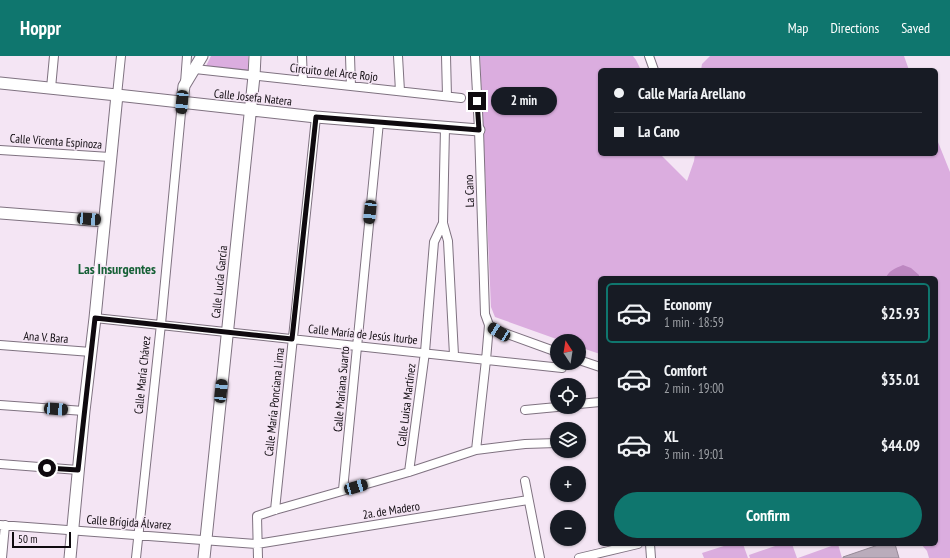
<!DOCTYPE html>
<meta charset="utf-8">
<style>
:root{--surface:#171b24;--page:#242831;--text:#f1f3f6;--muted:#9ea1a6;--line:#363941;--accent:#0f766e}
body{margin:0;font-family:"PT Sans Narrow",sans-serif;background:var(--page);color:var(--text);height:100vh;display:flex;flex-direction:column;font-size:15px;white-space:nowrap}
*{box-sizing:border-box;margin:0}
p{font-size:13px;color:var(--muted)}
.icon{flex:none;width:22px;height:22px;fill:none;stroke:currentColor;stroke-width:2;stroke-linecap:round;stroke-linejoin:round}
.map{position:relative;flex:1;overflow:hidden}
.sheet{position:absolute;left:598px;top:220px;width:340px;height:270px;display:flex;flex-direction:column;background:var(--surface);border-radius:6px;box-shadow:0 1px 3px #0004}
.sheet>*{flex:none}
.banner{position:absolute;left:598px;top:12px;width:340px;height:88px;border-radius:6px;box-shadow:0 1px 3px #0004;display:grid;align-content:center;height:88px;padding:0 16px;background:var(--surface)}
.needle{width:26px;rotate:348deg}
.tools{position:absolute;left:550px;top:278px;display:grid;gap:8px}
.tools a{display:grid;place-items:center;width:36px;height:36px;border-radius:50%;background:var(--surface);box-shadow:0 1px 3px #0004;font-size:20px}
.scale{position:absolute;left:12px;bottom:10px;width:59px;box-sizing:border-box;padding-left:4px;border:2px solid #0f0a0f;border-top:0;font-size:11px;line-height:14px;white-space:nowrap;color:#0f0a0f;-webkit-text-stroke:3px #f4e5f4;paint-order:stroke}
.end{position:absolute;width:18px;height:18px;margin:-9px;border:5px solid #0f0a0f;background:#fff;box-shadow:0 0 0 2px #fff}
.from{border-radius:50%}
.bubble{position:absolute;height:28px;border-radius:14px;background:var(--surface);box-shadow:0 1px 3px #0004;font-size:13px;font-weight:800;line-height:28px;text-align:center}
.car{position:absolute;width:12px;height:24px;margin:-12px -6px;border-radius:5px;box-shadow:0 0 3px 1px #0007;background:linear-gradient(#222 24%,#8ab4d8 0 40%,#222 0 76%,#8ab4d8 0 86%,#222 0)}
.banner b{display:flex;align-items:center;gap:14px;height:38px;font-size:15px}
.banner b+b{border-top:1px solid var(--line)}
.banner i{width:10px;height:10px;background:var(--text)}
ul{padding:7px 0 0;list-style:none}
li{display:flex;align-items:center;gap:12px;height:60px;margin:0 8px 6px;padding:0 8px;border:2px solid transparent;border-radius:6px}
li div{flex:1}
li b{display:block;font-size:15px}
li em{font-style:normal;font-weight:800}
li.current{border-color:var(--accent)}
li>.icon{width:36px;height:36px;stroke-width:1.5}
.button{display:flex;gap:8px;margin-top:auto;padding:8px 16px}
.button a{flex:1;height:46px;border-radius:24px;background:var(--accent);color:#fff;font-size:16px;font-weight:800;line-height:46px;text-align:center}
header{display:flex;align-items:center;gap:24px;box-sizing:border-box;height:56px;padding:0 20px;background:var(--accent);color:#fff}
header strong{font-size:19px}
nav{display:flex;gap:22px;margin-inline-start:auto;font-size:14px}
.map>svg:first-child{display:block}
</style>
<header>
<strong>Hoppr</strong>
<nav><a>Map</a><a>Directions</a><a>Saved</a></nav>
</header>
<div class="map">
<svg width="950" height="502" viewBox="0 0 950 502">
<rect width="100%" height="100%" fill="#f4e5f4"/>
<path fill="#dbaddf" d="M 211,0 L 248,0 L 248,16 L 206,10 Z
M 480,0 L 633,0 L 636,4 L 641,14 L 600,14 L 600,98 L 660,98 L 687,125 L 694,105 L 695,98 L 936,98 L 936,81 L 950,116 L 950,502 L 929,502 L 927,495 L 921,488 L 936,488 L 936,222 L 600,222 L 600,298 L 579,291 L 579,285 L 562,285 L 495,261 L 491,251 Z
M 710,0 L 904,0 L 909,14 L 701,14 L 702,8 Z
M 730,488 L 743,488 L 748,502 L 704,502 L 702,497 Z
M 781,488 L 792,488 L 797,502 L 750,502 L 749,499 Z
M 837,488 L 854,488 L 846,490 L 838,488 L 842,502 L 798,502 Z"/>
<path fill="#bd87c1" d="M 903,209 L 911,212 L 919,219 L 919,222 L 886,222 C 888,215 896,212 903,209 Z"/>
<path fill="#baacbb" stroke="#958896" d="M 881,488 L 895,488 L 899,502 L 843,502 L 843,501 Z"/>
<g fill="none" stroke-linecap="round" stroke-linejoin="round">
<g stroke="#7f7280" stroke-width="10">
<path id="minor" d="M 302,0 L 303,25
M 350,0 L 351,30
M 398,0 L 400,35
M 446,0 L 447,40
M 475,0 L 479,74 L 485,258 L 489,269 L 486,304 L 476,394
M 649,0 L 654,14
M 195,13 L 461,42
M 185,27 L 187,0
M 51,32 L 54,0
M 117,39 L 121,0
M 445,72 L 443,167 L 448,185 L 454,299
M 0,94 L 110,101
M 95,262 L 562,312
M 489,269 L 499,275 L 557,296
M 0,289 L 91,296
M 579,304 L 600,311
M 579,348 L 600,346
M 0,349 L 84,355
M 525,354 L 557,351
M 0,408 L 78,414
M 409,416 L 425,296 L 434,186 L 443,167
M 525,425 L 540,502
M 343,434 L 379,66
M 275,454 L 316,61
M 0,469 L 257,488 L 528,444
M 650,488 L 651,502
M 2,502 L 5,469
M 136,502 L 161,268 L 182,46
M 258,502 L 257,460 L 275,454 L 409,416 L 476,394 L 525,388 L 557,387
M 579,502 L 638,488"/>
</g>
<g stroke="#7f7280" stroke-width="13">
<path id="tertiary" d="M 0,27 L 117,39 L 316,61 L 479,74
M 182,46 L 184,30 L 202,0
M 0,157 L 104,165
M 70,502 L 84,355 L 95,262 L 117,39
M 204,502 L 254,20 L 255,0"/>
</g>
<use href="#minor" stroke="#fff" stroke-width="8"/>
<use href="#tertiary" stroke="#fff" stroke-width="11"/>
</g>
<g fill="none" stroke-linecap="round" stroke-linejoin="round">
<path stroke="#0f0a0f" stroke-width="5" d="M 47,412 L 78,414 L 95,262 L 292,283 L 316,61 L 479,74 L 477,45"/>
</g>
<g text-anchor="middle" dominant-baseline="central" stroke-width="3" stroke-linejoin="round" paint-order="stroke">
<g font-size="12" fill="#0f0a0f" stroke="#f4e5f4">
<text transform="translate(334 16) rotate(6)">Circuito del Arce Rojo</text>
<text transform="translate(253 41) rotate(6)">Calle Josefa Natera</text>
<text transform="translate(56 85) rotate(4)">Calle Vicenta Espinoza</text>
<text transform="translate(469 135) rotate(-92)">La Cano</text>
<text transform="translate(219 226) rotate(-84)">Calle Lucía García</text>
<text transform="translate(363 278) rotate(6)">Calle María de Jesús Iturbe</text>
<text transform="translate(46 281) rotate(4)">Ana V. Bara</text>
<text transform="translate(142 319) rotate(-84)">Calle María Chávez</text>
<text transform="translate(341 333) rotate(-85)">Calle Mariana Suarto</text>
<text transform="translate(274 346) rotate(-84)">Calle María Ponciana Lima</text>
<text transform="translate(406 349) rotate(-83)">Calle Luisa Martínez</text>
<text transform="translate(391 454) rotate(-9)">2a. de Madero</text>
<text transform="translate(129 466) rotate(4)">Calle Brígida Álvarez</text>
</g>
<g font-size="14" font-weight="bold" fill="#166036" stroke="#f4e5f4">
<text x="117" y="213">Las Insurgentes</text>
</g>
</g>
</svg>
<div class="tools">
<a><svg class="needle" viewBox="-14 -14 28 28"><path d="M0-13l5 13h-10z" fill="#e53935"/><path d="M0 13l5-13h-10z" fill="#9ea1a6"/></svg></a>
<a><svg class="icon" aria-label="locate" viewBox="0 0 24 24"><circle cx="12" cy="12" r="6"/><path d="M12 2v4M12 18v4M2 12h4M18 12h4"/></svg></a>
<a><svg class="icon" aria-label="layers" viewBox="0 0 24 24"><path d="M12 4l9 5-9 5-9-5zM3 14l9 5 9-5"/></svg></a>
<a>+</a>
<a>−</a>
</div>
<div class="scale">50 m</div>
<i class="end from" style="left:47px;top:412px"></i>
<i class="end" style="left:477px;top:45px"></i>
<div class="bubble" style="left:491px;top:31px;width:66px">2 min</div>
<i class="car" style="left:182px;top:46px;rotate:185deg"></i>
<i class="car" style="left:370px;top:156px;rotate:186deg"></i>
<i class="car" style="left:89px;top:163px;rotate:94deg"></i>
<i class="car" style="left:499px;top:276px;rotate:302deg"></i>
<i class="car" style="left:221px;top:335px;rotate:6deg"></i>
<i class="car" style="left:56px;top:353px;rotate:94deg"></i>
<i class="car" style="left:356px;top:431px;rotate:74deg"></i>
<div class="banner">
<b><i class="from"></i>Calle María Arellano</b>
<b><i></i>La Cano</b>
</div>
<section class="sheet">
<ul>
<li class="current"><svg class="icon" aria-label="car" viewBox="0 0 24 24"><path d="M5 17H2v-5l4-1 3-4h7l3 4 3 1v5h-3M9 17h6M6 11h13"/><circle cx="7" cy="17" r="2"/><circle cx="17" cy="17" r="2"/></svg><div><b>Economy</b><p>1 min · 18:59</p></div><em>$25.93</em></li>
<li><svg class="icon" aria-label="car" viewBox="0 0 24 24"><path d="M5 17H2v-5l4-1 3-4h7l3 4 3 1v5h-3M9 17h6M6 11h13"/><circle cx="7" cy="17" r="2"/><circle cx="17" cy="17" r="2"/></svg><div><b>Comfort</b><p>2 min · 19:00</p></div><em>$35.01</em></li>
<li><svg class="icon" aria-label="car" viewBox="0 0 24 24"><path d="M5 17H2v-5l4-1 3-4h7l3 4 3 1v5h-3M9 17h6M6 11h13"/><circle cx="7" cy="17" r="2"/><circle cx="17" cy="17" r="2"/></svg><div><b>XL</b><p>3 min · 19:01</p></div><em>$44.09</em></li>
</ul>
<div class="button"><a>Confirm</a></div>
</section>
</div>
